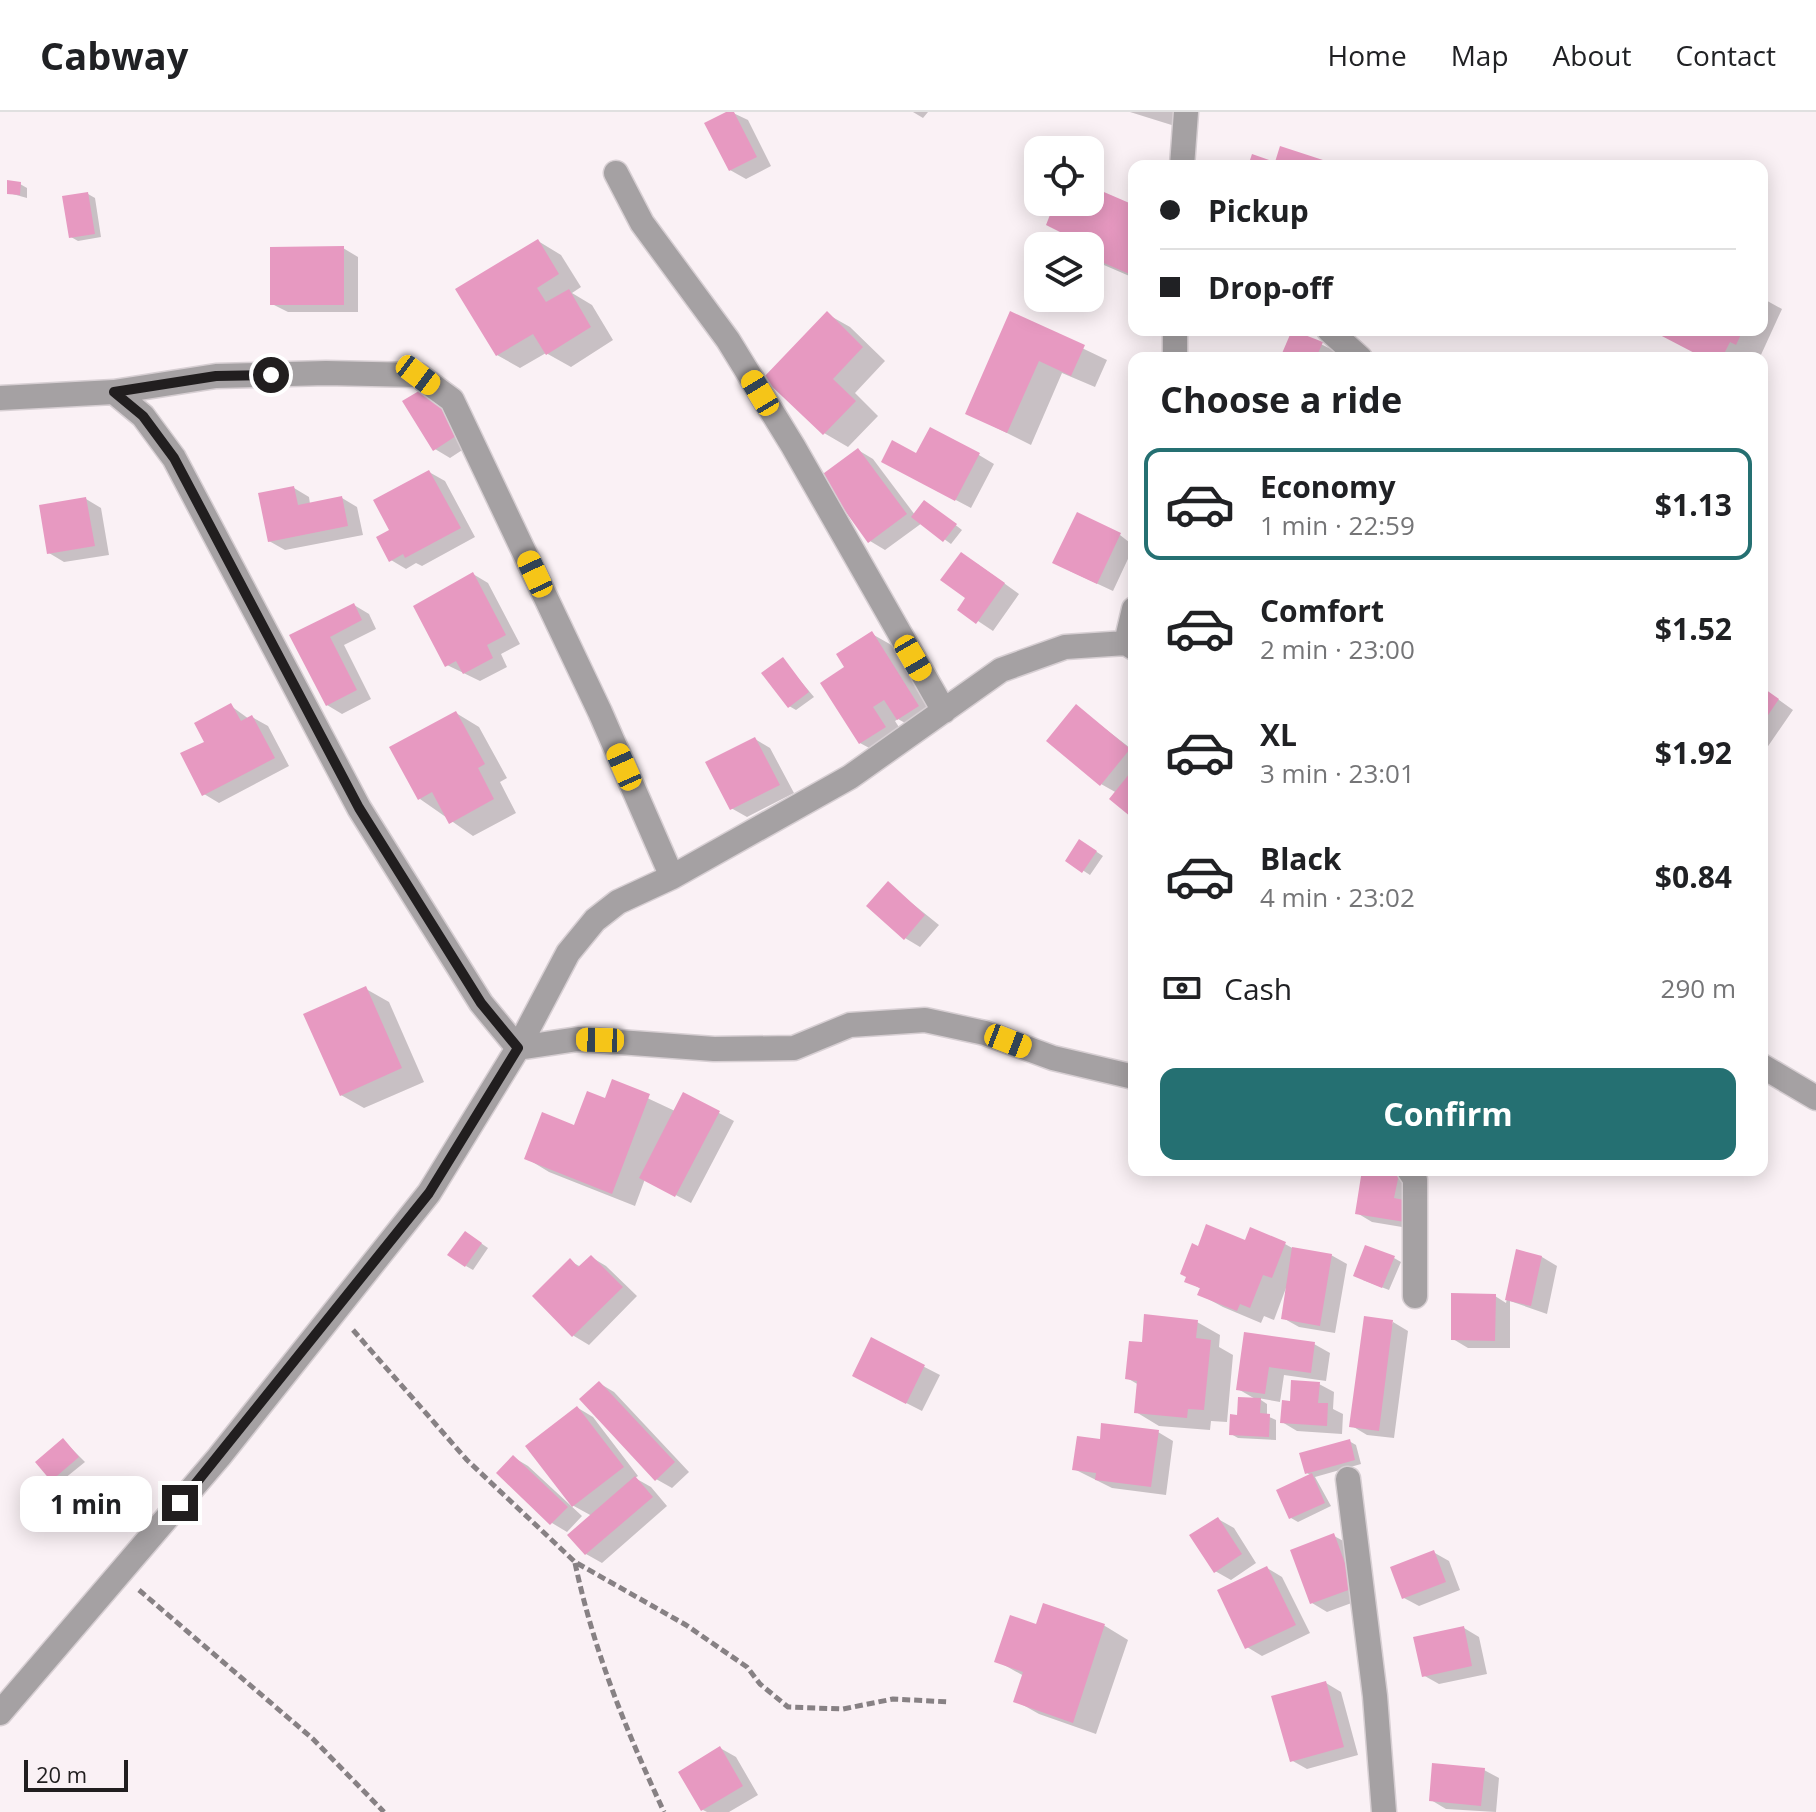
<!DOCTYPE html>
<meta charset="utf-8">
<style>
:root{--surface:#fff;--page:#f2f2f2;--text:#202124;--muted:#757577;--line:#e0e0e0;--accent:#257072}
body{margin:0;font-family:"Open Sans",sans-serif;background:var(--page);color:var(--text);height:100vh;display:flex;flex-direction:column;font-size:30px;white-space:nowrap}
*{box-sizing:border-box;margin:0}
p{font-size:26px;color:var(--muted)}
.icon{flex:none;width:44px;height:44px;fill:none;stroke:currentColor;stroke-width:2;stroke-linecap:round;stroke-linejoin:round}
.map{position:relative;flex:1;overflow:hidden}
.side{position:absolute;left:1128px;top:240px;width:640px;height:824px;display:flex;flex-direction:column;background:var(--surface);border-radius:16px;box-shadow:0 4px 20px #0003}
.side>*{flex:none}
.top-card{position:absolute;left:1128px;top:48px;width:640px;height:176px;border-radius:16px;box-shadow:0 4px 20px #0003;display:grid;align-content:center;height:176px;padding:0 32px;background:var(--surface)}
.fabs{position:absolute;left:1024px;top:24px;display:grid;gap:16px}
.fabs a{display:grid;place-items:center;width:80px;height:80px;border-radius:16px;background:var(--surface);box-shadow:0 4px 20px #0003;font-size:40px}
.scale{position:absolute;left:24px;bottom:20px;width:104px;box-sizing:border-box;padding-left:8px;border:4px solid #211e1f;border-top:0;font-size:22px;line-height:28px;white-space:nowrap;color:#211e1f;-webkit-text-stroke:6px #faf1f5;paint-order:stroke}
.end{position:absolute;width:36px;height:36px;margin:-18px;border:10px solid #211e1f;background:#fff;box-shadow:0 0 0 4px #fff}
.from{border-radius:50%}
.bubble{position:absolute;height:56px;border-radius:16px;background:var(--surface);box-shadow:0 4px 20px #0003;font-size:26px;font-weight:700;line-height:56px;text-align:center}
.car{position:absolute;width:24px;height:48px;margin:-24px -12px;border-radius:10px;box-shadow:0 0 6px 2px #0007;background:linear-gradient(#f5c518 24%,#345 0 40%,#f5c518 0 76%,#345 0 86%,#f5c518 0)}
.top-card b{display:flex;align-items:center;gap:28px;height:76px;font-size:30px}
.top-card b+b{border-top:2px solid var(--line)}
.top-card i{width:20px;height:20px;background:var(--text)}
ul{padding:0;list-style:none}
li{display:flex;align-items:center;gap:24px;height:112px;margin:0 16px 12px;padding:0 16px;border:4px solid transparent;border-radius:16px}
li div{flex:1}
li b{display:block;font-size:30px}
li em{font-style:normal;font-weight:700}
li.on{border-color:var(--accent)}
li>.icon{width:72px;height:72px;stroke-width:1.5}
h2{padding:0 32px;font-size:36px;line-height:96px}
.pay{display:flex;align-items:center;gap:20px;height:88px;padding:0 32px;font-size:30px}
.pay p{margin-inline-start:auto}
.button{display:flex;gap:16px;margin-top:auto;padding:16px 32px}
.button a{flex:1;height:92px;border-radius:16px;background:var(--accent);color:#fff;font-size:32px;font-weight:700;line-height:92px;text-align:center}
header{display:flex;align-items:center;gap:48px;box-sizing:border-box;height:112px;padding:0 40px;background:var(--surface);border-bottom:2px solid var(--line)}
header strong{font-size:38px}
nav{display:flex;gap:44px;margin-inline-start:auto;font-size:28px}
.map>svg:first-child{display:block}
</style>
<header>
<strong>Cabway</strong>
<nav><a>Home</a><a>Map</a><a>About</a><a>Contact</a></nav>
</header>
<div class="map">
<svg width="1816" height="1700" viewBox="0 0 1816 1700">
<rect width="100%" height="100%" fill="#faf1f5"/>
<path fill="#0003" d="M 731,0 L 748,8 L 771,54 L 746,67 L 730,58 Z
M 913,0 L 928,0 L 923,6 Z
M 1130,0 L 1182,0 L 1178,15 Z
M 20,72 L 27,76 L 27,86 L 9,81 Z
M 1090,76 L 1134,95 L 1134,166 L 1090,147 L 1090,134 L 1060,131 L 1064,122 L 1057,90 L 1090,90 Z
M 88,82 L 95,86 L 101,125 L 78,129 L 71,125 Z
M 538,129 L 561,143 L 581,175 L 572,181 L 592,193 L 613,228 L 571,255 L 546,241 L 520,256 L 497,243 Z
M 343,136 L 358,145 L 358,200 L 288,200 L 272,192 Z
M 1762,186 L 1782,197 L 1760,245 L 1754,242 L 1752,246 L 1706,246 L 1663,218 L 1762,218 Z
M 827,202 L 850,215 L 885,249 L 855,281 L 878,304 L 848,335 L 824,321 Z
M 1011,202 L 1107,248 L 1095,275 L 1062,261 L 1031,333 L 967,301 Z
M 1294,219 L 1337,240 L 1335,246 L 1282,246 Z
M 405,290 L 473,331 L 450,346 L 435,337 Z
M 858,338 L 873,347 L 915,403 L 931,394 L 962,418 L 951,432 L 922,411 L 885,438 L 870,429 Z
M 917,343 L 979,343 L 994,352 L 971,396 L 899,358 Z
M 429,360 L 445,369 L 475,425 L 422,454 L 416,451 L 406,457 L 391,448 L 392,419 Z
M 294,376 L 309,385 L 310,392 L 342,386 L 357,395 L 363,423 L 285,438 L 269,429 Z
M 86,387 L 101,396 L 109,443 L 64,450 L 49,441 Z
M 1120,423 L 1134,434 L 1113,479 L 1070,459 Z
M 976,451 L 1019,482 L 993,519 L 960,497 L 968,486 Z
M 473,462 L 488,471 L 520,532 L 501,542 L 507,555 L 480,569 L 447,553 Z
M 354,493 L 369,502 L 376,517 L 344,533 L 371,587 L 342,602 L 327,593 L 292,524 Z
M 872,522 L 895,535 L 941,608 L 921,620 L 898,607 L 895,609 L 908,629 L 884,644 L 860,631 L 847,556 Z
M 783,548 L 814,585 L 796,598 L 789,594 Z
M 1762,576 L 1793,598 L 1762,643 Z
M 231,594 L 249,607 L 252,605 L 268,614 L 289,654 L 219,691 L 204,682 L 206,631 Z
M 1077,595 L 1134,639 L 1134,704 L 1112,687 L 1117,681 L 1101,672 Z
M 456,601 L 479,615 L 507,666 L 500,670 L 516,701 L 473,724 L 420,687 Z
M 755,627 L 770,636 L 794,681 L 747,705 L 731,696 Z
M 1080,729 L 1103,744 L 1090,763 L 1067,748 Z
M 888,772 L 939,813 L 920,835 L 905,826 Z
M 366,877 L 389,890 L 424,970 L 364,996 L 341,983 Z
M 613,970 L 675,999 L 719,1001 L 734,1009 L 691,1091 L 645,1067 L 635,1094 L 549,1060 L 526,1046 L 575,1016 L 606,988 Z
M 1364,1058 L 1398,1064 L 1413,1073 L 1420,1118 L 1372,1110 L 1357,1101 Z
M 472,1125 L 488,1136 L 473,1158 L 466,1154 Z
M 1285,1132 L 1294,1137 L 1331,1143 L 1347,1152 L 1335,1221 L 1299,1215 L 1283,1206 L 1286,1176 L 1274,1208 L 1264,1204 L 1261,1211 L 1223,1195 L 1199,1182 L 1201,1177 L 1187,1169 L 1199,1137 Z
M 1518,1140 L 1542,1145 L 1557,1154 L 1547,1202 L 1510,1189 L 1510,1236 L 1468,1236 L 1453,1227 L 1495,1184 L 1506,1191 Z
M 591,1145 L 606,1154 L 637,1184 L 589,1233 L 574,1224 L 535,1184 L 570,1149 L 581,1155 Z
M 1394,1146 L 1401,1150 L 1389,1178 L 1363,1168 Z
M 1197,1210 L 1220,1223 L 1219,1235 L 1233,1243 L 1227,1310 L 1211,1309 L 1210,1318 L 1159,1314 L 1136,1300 L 1139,1273 L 1127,1266 L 1144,1232 Z
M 1393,1210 L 1408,1219 L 1394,1326 L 1367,1323 L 1352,1314 Z
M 1246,1223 L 1314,1232 L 1330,1241 L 1326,1269 L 1284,1263 L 1280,1290 L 1258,1286 L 1267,1292 L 1267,1304 L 1276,1308 L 1276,1328 L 1238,1326 L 1231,1322 L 1239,1305 L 1257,1288 L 1238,1277 Z
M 872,1228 L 940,1263 L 922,1299 L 869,1272 Z
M 599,1271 L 614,1280 L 689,1360 L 672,1376 L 656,1367 Z
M 1319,1272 L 1334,1280 L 1333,1297 L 1343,1302 L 1342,1322 L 1297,1319 L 1282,1310 L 1292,1291 Z
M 578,1296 L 593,1305 L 638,1364 L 635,1366 L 651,1375 L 667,1394 L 602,1451 L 586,1442 L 570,1423 L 592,1404 L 572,1393 Z
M 1158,1320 L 1173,1329 L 1166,1383 L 1112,1376 L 1074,1357 L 1102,1330 Z
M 63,1328 L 85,1350 L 59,1371 L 52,1367 Z
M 1349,1329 L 1356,1333 L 1361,1352 L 1315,1365 L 1331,1394 L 1298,1410 L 1291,1406 L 1312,1364 L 1307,1361 Z
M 513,1345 L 528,1354 L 582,1404 L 567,1420 L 552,1411 Z
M 1218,1407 L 1234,1416 L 1256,1451 L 1231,1468 L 1215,1459 Z
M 1334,1424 L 1349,1432 L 1368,1485 L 1327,1500 L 1312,1491 Z
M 1433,1440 L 1449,1449 L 1460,1478 L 1419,1494 L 1404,1486 Z
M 1267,1456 L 1282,1465 L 1310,1521 L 1262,1544 L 1247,1535 Z
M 1044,1494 L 1105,1514 L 1128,1528 L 1096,1622 L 1039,1602 L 1016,1589 L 1024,1564 L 997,1549 L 1038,1515 Z
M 1464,1516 L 1479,1525 L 1487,1562 L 1439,1572 L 1423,1563 Z
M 1326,1571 L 1341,1580 L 1358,1643 L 1307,1657 L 1291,1648 Z
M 720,1636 L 736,1645 L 758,1683 L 729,1700 L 707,1700 L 703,1698 Z
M 1484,1658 L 1499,1666 L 1496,1700 L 1446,1697 L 1431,1688 Z"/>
<path fill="#e799c1" d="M 726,0 L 734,0 L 757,45 L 729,59 L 704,11 Z
M 1280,34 L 1326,49 L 1325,54 L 1248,54 L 1252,42 L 1275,50 Z
M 7,68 L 21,70 L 20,83 L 7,82 Z
M 1090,74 L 1134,93 L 1134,164 L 1090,145 L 1090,134 L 1058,132 L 1062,121 L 1046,113 L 1055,90 L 1090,90 Z
M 88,80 L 95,122 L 69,126 L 62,84 Z
M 538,127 L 559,162 L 537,176 L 546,190 L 569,177 L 591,215 L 546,243 L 533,222 L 496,244 L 455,177 Z
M 344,134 L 344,193 L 270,193 L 270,135 Z
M 827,199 L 863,235 L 833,267 L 856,289 L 823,323 L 763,266 Z
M 1010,199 L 1085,233 L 1071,264 L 1039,249 L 1007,321 L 965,302 Z
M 1292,218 L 1323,230 L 1316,246 L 1280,246 Z
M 1660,218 L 1743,218 L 1736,233 L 1730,230 L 1722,246 L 1704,246 L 1658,222 Z
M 429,273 L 459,322 L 433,339 L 402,289 Z
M 930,315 L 980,341 L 955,389 L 881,350 L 892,328 L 916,341 Z
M 858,336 L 907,402 L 868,431 L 820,364 Z
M 429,358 L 461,416 L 405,446 L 403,442 L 389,450 L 376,425 L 389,418 L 373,388 Z
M 294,374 L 298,393 L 342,384 L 348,414 L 268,430 L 258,381 Z
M 86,385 L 95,434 L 47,442 L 39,393 Z
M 924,388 L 957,412 L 943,430 L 911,405 Z
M 1077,400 L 1121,421 L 1097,472 L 1052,451 Z
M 961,440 L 1005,471 L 976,512 L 957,498 L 965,486 L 940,468 Z
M 473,460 L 506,523 L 487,533 L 493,546 L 463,562 L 456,549 L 445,555 L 413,494 Z
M 354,491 L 362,508 L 330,525 L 357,578 L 326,594 L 289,523 Z
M 872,519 L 919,594 L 897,608 L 884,588 L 873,595 L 886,615 L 859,632 L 820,571 L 844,555 L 836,542 Z
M 783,545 L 809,580 L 788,596 L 761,561 Z
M 1762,575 L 1779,587 L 1762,612 Z
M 231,591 L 241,609 L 252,603 L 275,646 L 202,684 L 180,641 L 204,630 L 194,611 Z
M 1076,592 L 1130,637 L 1100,674 L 1046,629 Z
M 456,599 L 485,652 L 478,656 L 494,687 L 449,712 L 432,680 L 418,688 L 389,635 Z
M 755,625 L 780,673 L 730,698 L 705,650 Z
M 1134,656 L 1134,701 L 1131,705 L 1109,687 Z
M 1079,727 L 1097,739 L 1082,761 L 1065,749 Z
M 888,769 L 925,803 L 904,828 L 866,794 Z
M 366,874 L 402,956 L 340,984 L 303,902 Z
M 612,967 L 650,982 L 612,1082 L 524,1047 L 542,1000 L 574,1013 L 587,979 L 605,986 Z
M 683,980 L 720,999 L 675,1085 L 639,1066 Z
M 1362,1058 L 1399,1062 L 1394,1086 L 1409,1089 L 1405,1110 L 1355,1102 Z
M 1206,1112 L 1245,1128 L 1250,1115 L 1286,1130 L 1272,1166 L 1263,1163 L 1250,1196 L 1240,1192 L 1237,1199 L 1197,1183 L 1200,1176 L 1184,1170 L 1186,1165 L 1180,1162 L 1192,1131 L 1198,1134 Z
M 465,1119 L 482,1131 L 465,1155 L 447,1143 Z
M 1365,1133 L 1395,1144 L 1382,1176 L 1353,1164 Z
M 1292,1135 L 1332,1142 L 1320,1214 L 1281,1207 Z
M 1516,1137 L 1542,1144 L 1531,1194 L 1505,1188 Z
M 591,1143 L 623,1175 L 572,1225 L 532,1184 L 570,1146 L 578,1155 Z
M 1451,1181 L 1496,1182 L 1495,1229 L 1451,1228 Z
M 1144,1202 L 1198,1208 L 1196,1226 L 1211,1228 L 1204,1298 L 1188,1297 L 1187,1306 L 1134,1301 L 1137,1269 L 1125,1267 L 1129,1229 L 1142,1230 Z
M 1364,1204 L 1393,1208 L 1379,1319 L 1349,1315 Z
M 1244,1220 L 1315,1230 L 1311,1261 L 1269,1255 L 1265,1282 L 1236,1278 Z
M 871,1225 L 925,1253 L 906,1292 L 852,1264 Z
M 1291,1268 L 1320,1270 L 1318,1291 L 1328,1291 L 1327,1314 L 1280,1311 L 1282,1288 L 1290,1289 Z
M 599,1269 L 675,1350 L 655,1369 L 579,1287 Z
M 1238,1285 L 1261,1286 L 1260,1301 L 1270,1302 L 1269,1325 L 1229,1323 L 1230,1302 L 1237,1303 Z
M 577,1294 L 624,1355 L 572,1395 L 525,1334 Z
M 1101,1311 L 1159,1318 L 1151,1375 L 1095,1368 L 1096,1361 L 1072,1358 L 1077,1324 L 1100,1327 Z
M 63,1326 L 79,1345 L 51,1369 L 35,1350 Z
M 1350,1327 L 1355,1348 L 1305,1362 L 1299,1341 Z
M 513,1343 L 568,1395 L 550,1413 L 496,1361 Z
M 1312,1361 L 1325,1391 L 1289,1407 L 1276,1378 Z
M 635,1364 L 653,1385 L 585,1443 L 567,1423 Z
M 1218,1405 L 1242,1442 L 1214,1461 L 1189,1423 Z
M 1334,1421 L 1354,1476 L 1310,1492 L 1290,1438 Z
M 1434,1438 L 1446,1470 L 1402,1487 L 1390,1455 Z
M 1267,1454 L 1296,1513 L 1245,1537 L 1217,1478 Z
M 1043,1491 L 1105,1512 L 1073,1611 L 1013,1590 L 1023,1560 L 994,1550 L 1010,1503 L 1036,1512 Z
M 1464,1514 L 1472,1554 L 1422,1565 L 1413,1525 Z
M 1326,1569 L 1344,1635 L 1290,1650 L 1271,1584 Z
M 720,1634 L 743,1674 L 701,1699 L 678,1660 Z
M 1432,1651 L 1485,1656 L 1481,1694 L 1429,1689 Z"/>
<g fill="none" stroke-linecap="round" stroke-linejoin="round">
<g stroke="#d7cfd3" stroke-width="27">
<path id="street" d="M 1182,54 L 1186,0
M 616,61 L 642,111 L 728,228 L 793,334 L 944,599
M 1175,218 L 1175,246
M 1329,218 L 1360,246
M 114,280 L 216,264 L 326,261 L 418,263 L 452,288 L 600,600 L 672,765
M 0,286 L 114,280 L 143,304 L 174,346 L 359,696 L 481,891 L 518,936 L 578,927 L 714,937 L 794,936 L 850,913 L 925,908 L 985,921 L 1053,946 L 1134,965
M 1126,531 L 1134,497
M 1762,954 L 1816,986
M 1409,1058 L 1415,1067 L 1415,1184
M 1348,1367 L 1375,1584 L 1384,1700
M 0,1601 L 219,1345 L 429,1081 L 518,936 L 568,841 L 595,808 L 618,790 L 672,765 L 850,665 L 1001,558 L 1065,535 L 1126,531 L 1134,536"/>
</g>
<path stroke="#878184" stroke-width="5" stroke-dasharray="8 4" stroke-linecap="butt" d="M 353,1218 L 467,1348 L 575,1450 L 686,1513 L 747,1555 L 760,1572 L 788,1595 L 843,1597 L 893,1587 L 950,1590
M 575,1451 C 594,1540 626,1618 664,1700
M 139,1478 L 313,1627 L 384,1700"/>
<use href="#street" stroke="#a5a1a3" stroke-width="24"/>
</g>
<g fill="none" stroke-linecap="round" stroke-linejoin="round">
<path stroke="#211e1f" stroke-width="10" d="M 180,1391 L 429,1081 L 518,936 L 481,891 L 359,696 L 174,346 L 143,304 L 114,280 L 216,264 L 271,263"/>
</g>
</svg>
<div class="fabs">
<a><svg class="icon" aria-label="locate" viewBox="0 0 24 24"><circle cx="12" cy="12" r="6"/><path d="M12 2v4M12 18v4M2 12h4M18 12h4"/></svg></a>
<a><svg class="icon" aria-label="layers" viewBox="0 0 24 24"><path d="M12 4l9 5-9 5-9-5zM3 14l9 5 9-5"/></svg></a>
</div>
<div class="scale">20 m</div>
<i class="end from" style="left:271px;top:263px"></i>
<i class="end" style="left:180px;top:1391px"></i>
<div class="bubble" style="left:20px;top:1364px;width:132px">1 min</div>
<i class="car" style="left:418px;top:263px;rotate:127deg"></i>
<i class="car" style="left:760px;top:281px;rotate:329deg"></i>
<i class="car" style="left:535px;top:462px;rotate:335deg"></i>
<i class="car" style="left:913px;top:546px;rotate:150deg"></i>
<i class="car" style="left:624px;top:655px;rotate:336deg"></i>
<i class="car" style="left:600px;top:928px;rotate:271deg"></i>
<i class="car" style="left:1008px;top:929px;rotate:111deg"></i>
<div class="top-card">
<b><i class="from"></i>Pickup</b>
<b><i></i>Drop-off</b>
</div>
<section class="side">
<h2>Choose a ride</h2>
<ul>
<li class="on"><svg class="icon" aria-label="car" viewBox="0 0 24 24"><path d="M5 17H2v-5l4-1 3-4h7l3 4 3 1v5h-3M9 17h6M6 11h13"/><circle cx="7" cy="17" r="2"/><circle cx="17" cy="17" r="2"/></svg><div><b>Economy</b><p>1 min · 22:59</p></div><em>$1.13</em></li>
<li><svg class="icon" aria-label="car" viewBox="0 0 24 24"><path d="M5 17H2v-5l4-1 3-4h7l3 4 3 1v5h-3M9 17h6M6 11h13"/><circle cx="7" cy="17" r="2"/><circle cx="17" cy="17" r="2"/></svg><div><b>Comfort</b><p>2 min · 23:00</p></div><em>$1.52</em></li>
<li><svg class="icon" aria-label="car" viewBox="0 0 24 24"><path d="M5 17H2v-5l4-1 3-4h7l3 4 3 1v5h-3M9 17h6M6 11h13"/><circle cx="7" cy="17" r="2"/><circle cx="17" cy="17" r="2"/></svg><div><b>XL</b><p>3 min · 23:01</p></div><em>$1.92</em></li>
<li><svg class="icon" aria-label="car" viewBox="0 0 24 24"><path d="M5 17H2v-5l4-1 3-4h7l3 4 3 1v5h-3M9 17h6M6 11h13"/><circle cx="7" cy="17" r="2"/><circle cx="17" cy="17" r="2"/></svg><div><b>Black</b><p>4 min · 23:02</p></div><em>$0.84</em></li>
</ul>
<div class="pay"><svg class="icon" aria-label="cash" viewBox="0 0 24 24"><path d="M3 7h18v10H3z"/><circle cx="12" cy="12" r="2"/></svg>Cash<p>290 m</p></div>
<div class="button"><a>Confirm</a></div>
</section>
</div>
